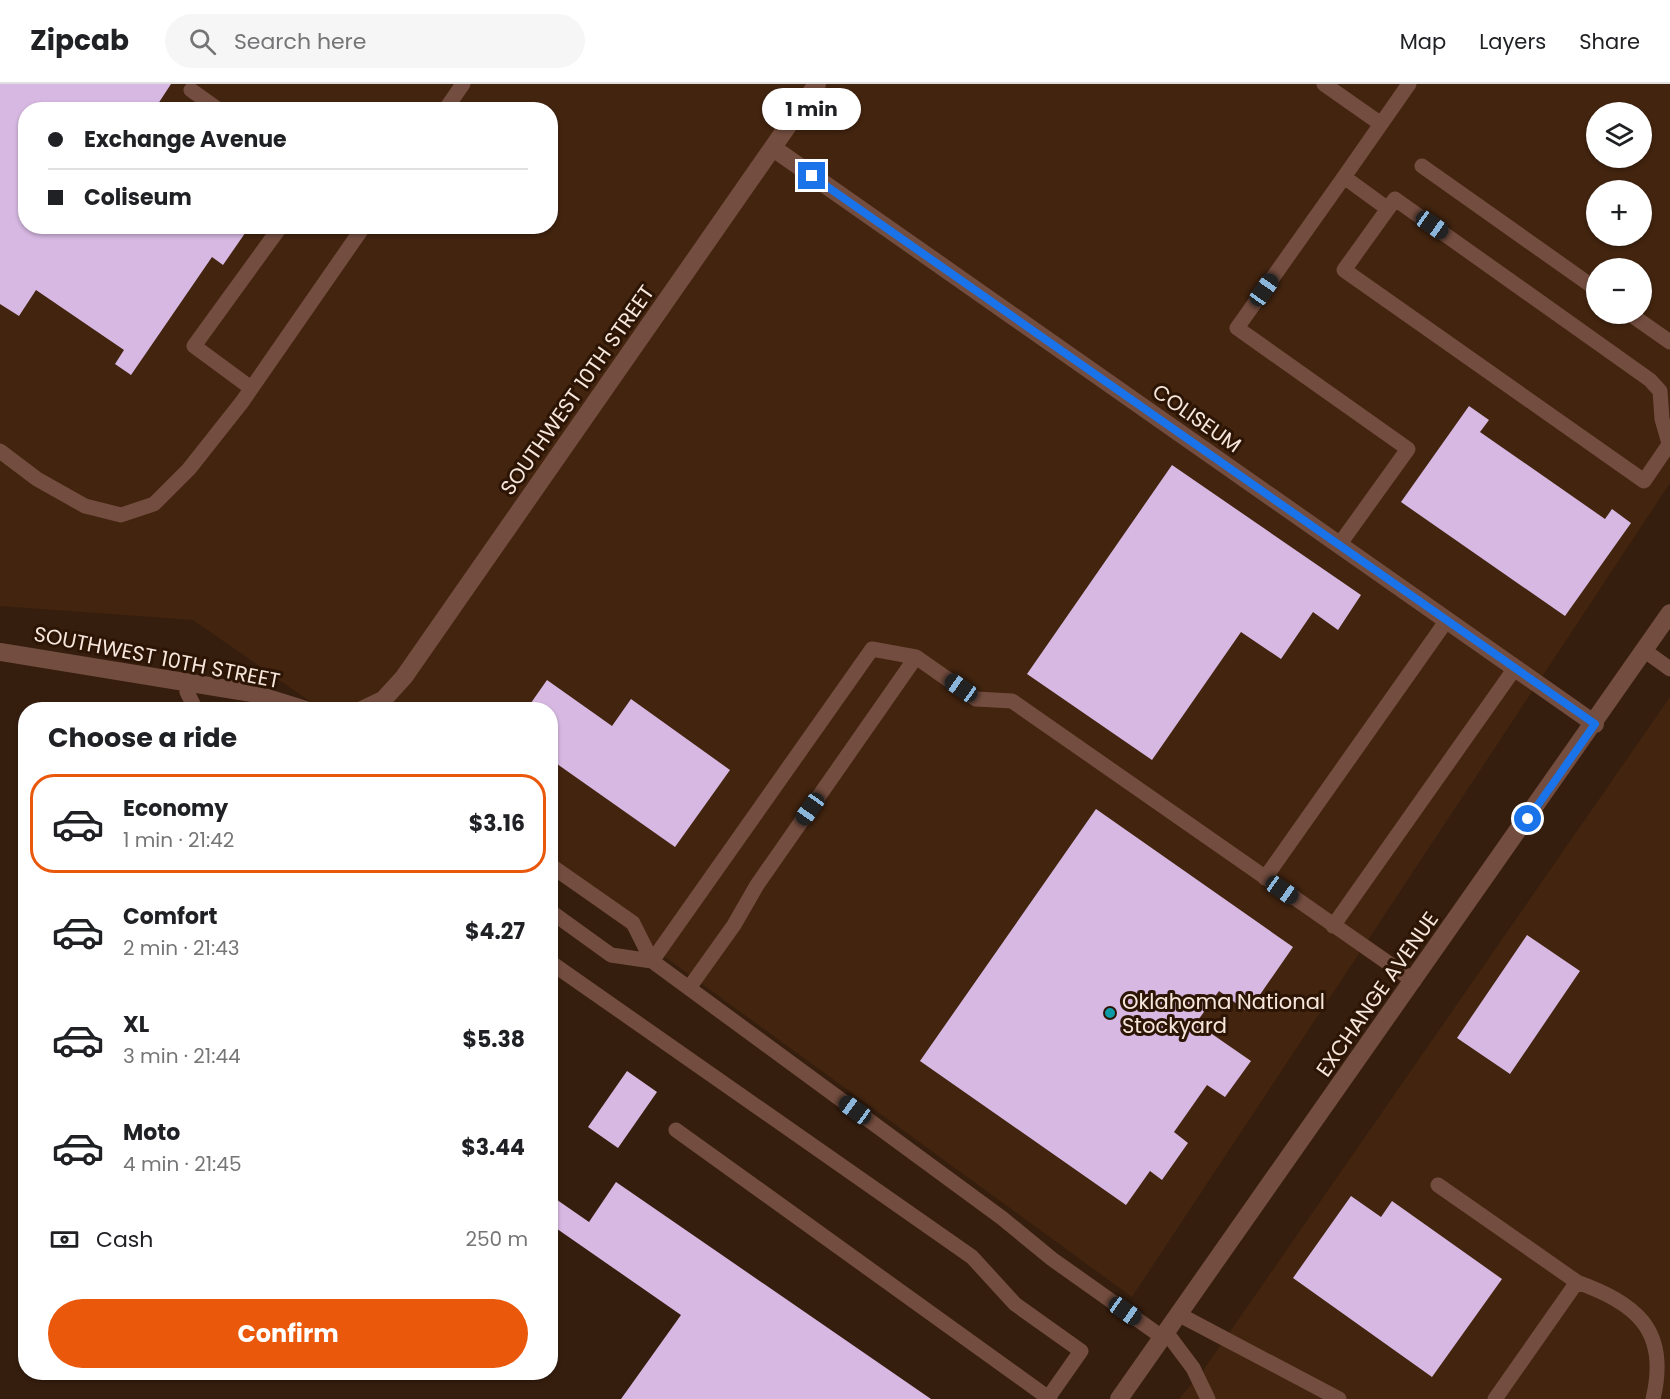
<!DOCTYPE html>
<meta charset="utf-8">
<style>
:root{--surface:#fff;--page:#f6f6f6;--text:#202124;--muted:#757577;--line:#e0e0e0;--accent:#ea580c}
body{margin:0;font-family:Poppins,sans-serif;background:var(--page);color:var(--text);height:100vh;display:flex;flex-direction:column;font-size:22px;white-space:nowrap}
*{box-sizing:border-box;margin:0}
p{font-size:20px;color:var(--muted)}
.icon{flex:none;width:33px;height:33px;fill:none;stroke:currentColor;stroke-width:2;stroke-linecap:round;stroke-linejoin:round}
.map{position:relative;flex:1;overflow:hidden}
.side{position:absolute;left:18px;top:618px;width:540px;height:678px;display:flex;flex-direction:column;background:var(--surface);border-radius:24px;box-shadow:0 2px 4px #0004}
.side>*{flex:none}
.guide{position:absolute;left:18px;top:18px;width:540px;height:132px;border-radius:24px;box-shadow:0 2px 4px #0004;display:grid;align-content:center;height:132px;padding:0 30px;background:var(--surface)}
.controls{position:absolute;left:1586px;top:18px;display:grid;gap:12px}
.controls a{display:grid;place-items:center;width:66px;height:66px;border-radius:50%;background:var(--surface);box-shadow:0 2px 4px #0004;font-size:30px}
.end{position:absolute;width:27px;height:27px;margin:-14px;border:8px solid #1a73e8;background:#fff;box-shadow:0 0 0 3px #fff}
.from{border-radius:50%}
.bubble{position:absolute;height:42px;border-radius:21px;background:var(--surface);box-shadow:0 2px 4px #0004;font-size:20px;font-weight:700;line-height:42px;text-align:center}
.car{position:absolute;width:18px;height:36px;margin:-18px -9px;border-radius:8px;box-shadow:0 0 4px 2px #0007;background:linear-gradient(#222 24%,#8ab4d8 0 40%,#222 0 76%,#8ab4d8 0 86%,#222 0)}
.guide b{display:flex;align-items:center;gap:21px;height:57px;font-size:22px}
.guide b+b{border-top:2px solid var(--line)}
.guide i{width:15px;height:15px;background:var(--text)}
ul{padding:0;list-style:none}
li{display:flex;align-items:center;gap:18px;height:99px;margin:0 12px 9px;padding:0 18px;border:3px solid transparent;border-radius:24px}
li div{flex:1}
li b{display:block;font-size:22px}
li em{font-style:normal;font-weight:700}
li.current{border-color:var(--accent)}
li>.icon{width:54px;height:54px;stroke-width:1.5}
h2{padding:0 30px;font-size:27px;line-height:72px}
.pay{display:flex;align-items:center;gap:15px;height:66px;padding:0 30px;font-size:22px}
.pay p{margin-inline-start:auto}
.cta{display:flex;gap:12px;margin-top:auto;padding:12px 30px}
.cta a{flex:1;height:69px;border-radius:36px;background:var(--accent);color:#fff;font-size:24px;font-weight:700;line-height:69px;text-align:center}
header{display:flex;align-items:center;gap:36px;box-sizing:border-box;height:84px;padding:0 30px;background:var(--surface);border-bottom:2px solid var(--line)}
header strong{font-size:28px}
nav{display:flex;gap:33px;margin-inline-start:auto;font-size:21px}
.search{width:420px;height:54px;background:var(--page);display:flex;align-items:center;gap:15px;box-sizing:border-box;padding:0 21px;border-radius:33px;color:var(--muted);font-size:22px}
.map>svg:first-child{display:block}
</style>
<header>
<strong>Zipcab</strong>
<div class="search"><svg class="icon" aria-label="search" viewBox="0 0 24 24"><circle cx="10" cy="10" r="6"/><path d="M15 15l6 6"/></svg>Search here</div>
<nav><a>Map</a><a>Layers</a><a>Share</a></nav>
</header>
<div class="map">
<svg width="1670" height="1315" viewBox="0 0 1670 1315">
<rect width="100%" height="100%" fill="#361e0e"/>
<path fill="#42240f" fill-rule="evenodd" d="M 0,0 L 1670,0 L 1670,399 L 1132,1213 L 551,790 L 550,626 L 321,625 L 193,536 L 0,522 ZM 26,26 L 550,26 L 550,142 L 26,142 ZM 1596,28 L 1641,28 L 1641,74 L 1596,74 ZM 1596,106 L 1641,106 L 1641,152 L 1596,152 ZM 1596,184 L 1641,184 L 1641,230 L 1596,230 Z
M 1670,613 L 1670,1315 L 1179,1315 L 1202,1288 Z"/>
<path fill="#d7b8e2" d="M 0,0 L 171,0 L 154,26 L 26,26 L 26,142 L 250,142 L 223,181 L 212,173 L 131,291 L 115,280 L 124,266 L 36,206 L 19,232 L 0,220 Z
M 1469,322 L 1489,336 L 1480,348 L 1605,435 L 1612,425 L 1631,439 L 1565,532 L 1401,418 Z
M 1172,381 L 1361,511 L 1338,546 L 1313,528 L 1281,575 L 1241,548 L 1152,676 L 1027,590 Z
M 547,596 L 612,642 L 631,615 L 730,686 L 675,763 L 550,675 L 550,626 L 526,626 Z
M 1096,725 L 1293,863 L 1248,928 L 1219,907 L 1196,939 L 1251,977 L 1225,1013 L 1207,1001 L 1174,1048 L 1188,1059 L 1162,1096 L 1150,1087 L 1126,1121 L 920,977 Z
M 1527,851 L 1580,887 L 1510,990 L 1457,954 Z
M 627,987 L 657,1008 L 618,1064 L 588,1043 Z
M 616,1098 L 931,1315 L 621,1315 L 681,1231 L 550,1140 L 550,1111 L 589,1138 Z
M 1351,1112 L 1381,1133 L 1392,1117 L 1502,1195 L 1432,1293 L 1293,1194 Z"/>
<g fill="none" stroke-linecap="round" stroke-linejoin="round">
<path stroke="#734d3f" stroke-width="15" d="M 1324,0 L 1381,40
M 191,6 L 219,26
M 445,26 L 463,0
M 1422,82 L 1596,205
M 1388,125 L 1344,93 L 1409,0
M 1630,230 L 1670,258
M 251,304 L 194,262 L 281,142
M 1668,362 L 1644,397 L 1344,186 L 1395,115 L 1650,296 L 1660,307 L 1662,335 L 1670,363
M 0,367 L 37,395 L 85,422 L 121,431 L 154,420 L 189,385 L 242,318 L 364,142
M 1339,461 L 1408,365 L 1237,244 L 1344,93
M 1645,567 L 1670,585
M 189,598 L 187,608 L 196,626
M 550,781 L 633,839 L 652,877 L 872,565 L 916,573 L 976,615 L 1012,617 L 1414,897
M 1265,794 L 1447,536
M 550,827 L 611,871 L 652,877 L 1002,1134 L 1052,1175 L 1162,1253
M 1333,842 L 1515,584
M 550,878 L 972,1173 L 1015,1220 L 1081,1267 L 1048,1314
M 689,904 L 734,841 L 757,801 L 916,573
M 676,1046 L 1050,1315
M 1438,1101 L 1577,1198
M 1178,1230 L 1339,1315
M 1166,1248 L 1193,1284 L 1208,1315
M 1495,1315 L 1577,1198 C 1634,1219 1670,1244 1653,1315"/>
<path stroke="#734d3f" stroke-width="18" d="M 773,64 L 1595,640
M 0,568 L 252,609 L 306,626
M 362,626 L 383,616 L 404,593 L 817,0
M 1119,1315 L 1670,529"/>
</g>
<g fill="none" stroke-linecap="round" stroke-linejoin="round">
<path stroke="#1a73e8" stroke-width="8" d="M 812,92 L 1595,640 L 1528,735"/>
</g>
<circle fill="#0f9aa8" stroke="#2c1505" stroke-width="2" cx="1110" cy="929" r="6"/>
<g text-anchor="middle" dominant-baseline="central" stroke-width="6" stroke-linejoin="round" paint-order="stroke">
<g font-size="21" fill="#f6e6dc" stroke="#2c1505">
<text transform="translate(577 306) rotate(-55)">SOUTHWEST 10TH STREET</text>
<text transform="translate(1197 334) rotate(35)">COLISEUM</text>
<text transform="translate(157 573) rotate(11)">SOUTHWEST 10TH STREET</text>
<text transform="translate(1377 910) rotate(-55)">EXCHANGE AVENUE</text>
</g>
<g font-size="21" fill="#f6e6dc" stroke="#2c1505" text-anchor="start">
<text x="1122" y="917">Oklahoma National<tspan x="1122" dy="24">Stockyard</tspan></text>
</g>
</g>
</svg>
<div class="controls">
<a><svg class="icon" aria-label="layers" viewBox="0 0 24 24"><path d="M12 4l9 5-9 5-9-5zM3 14l9 5 9-5"/></svg></a>
<a>+</a>
<a>−</a>
</div>
<i class="end from" style="left:1528px;top:735px"></i>
<i class="end" style="left:812px;top:92px"></i>
<div class="bubble" style="left:762px;top:4px;width:99px">1 min</div>
<i class="car" style="left:1432px;top:141px;rotate:125deg"></i>
<i class="car" style="left:1264px;top:206px;rotate:35deg"></i>
<i class="car" style="left:961px;top:604px;rotate:305deg"></i>
<i class="car" style="left:810px;top:725px;rotate:215deg"></i>
<i class="car" style="left:1282px;top:806px;rotate:125deg"></i>
<i class="car" style="left:855px;top:1026px;rotate:306deg"></i>
<i class="car" style="left:1125px;top:1227px;rotate:125deg"></i>
<div class="guide">
<b><i class="from"></i>Exchange Avenue</b>
<b><i></i>Coliseum</b>
</div>
<section class="side">
<h2>Choose a ride</h2>
<ul>
<li class="current"><svg class="icon" aria-label="car" viewBox="0 0 24 24"><path d="M5 17H2v-5l4-1 3-4h7l3 4 3 1v5h-3M9 17h6M6 11h13"/><circle cx="7" cy="17" r="2"/><circle cx="17" cy="17" r="2"/></svg><div><b>Economy</b><p>1 min · 21:42</p></div><em>$3.16</em></li>
<li><svg class="icon" aria-label="car" viewBox="0 0 24 24"><path d="M5 17H2v-5l4-1 3-4h7l3 4 3 1v5h-3M9 17h6M6 11h13"/><circle cx="7" cy="17" r="2"/><circle cx="17" cy="17" r="2"/></svg><div><b>Comfort</b><p>2 min · 21:43</p></div><em>$4.27</em></li>
<li><svg class="icon" aria-label="car" viewBox="0 0 24 24"><path d="M5 17H2v-5l4-1 3-4h7l3 4 3 1v5h-3M9 17h6M6 11h13"/><circle cx="7" cy="17" r="2"/><circle cx="17" cy="17" r="2"/></svg><div><b>XL</b><p>3 min · 21:44</p></div><em>$5.38</em></li>
<li><svg class="icon" aria-label="car" viewBox="0 0 24 24"><path d="M5 17H2v-5l4-1 3-4h7l3 4 3 1v5h-3M9 17h6M6 11h13"/><circle cx="7" cy="17" r="2"/><circle cx="17" cy="17" r="2"/></svg><div><b>Moto</b><p>4 min · 21:45</p></div><em>$3.44</em></li>
</ul>
<div class="pay"><svg class="icon" aria-label="cash" viewBox="0 0 24 24"><path d="M3 7h18v10H3z"/><circle cx="12" cy="12" r="2"/></svg>Cash<p>250 m</p></div>
<div class="cta"><a>Confirm</a></div>
</section>
</div>
